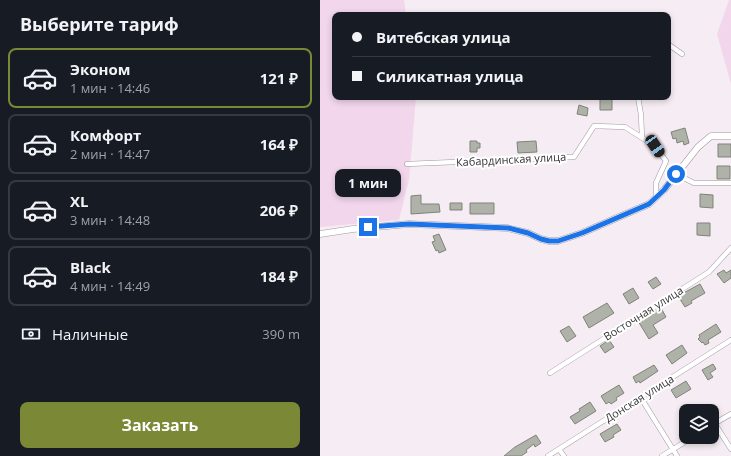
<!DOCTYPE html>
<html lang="ru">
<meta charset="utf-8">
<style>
:root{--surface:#171b24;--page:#242831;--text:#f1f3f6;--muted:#9ea1a6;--line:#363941;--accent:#7b8836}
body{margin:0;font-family:"Open Sans",sans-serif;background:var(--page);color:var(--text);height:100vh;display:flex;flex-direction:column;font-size:15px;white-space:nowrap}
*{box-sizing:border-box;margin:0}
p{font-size:13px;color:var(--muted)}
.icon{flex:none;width:22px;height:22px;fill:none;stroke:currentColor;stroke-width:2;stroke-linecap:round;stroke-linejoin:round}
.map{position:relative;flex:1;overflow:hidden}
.details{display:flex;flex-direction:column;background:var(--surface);width:320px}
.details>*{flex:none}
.banner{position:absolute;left:12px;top:12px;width:339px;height:88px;border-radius:8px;box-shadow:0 2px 6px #0003;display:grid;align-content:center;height:88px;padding:0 20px;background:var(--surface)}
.controls{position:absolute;left:359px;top:404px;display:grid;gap:8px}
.controls a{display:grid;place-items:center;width:40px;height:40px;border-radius:8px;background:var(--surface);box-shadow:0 2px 6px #0003;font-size:20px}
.end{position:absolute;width:18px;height:18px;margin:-9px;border:5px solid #1a73e8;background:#fff;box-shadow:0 0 0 2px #fff}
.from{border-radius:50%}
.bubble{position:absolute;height:28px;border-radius:8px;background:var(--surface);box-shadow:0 2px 6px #0003;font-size:13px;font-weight:700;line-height:28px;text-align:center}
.car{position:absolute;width:12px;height:24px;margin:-12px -6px;border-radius:5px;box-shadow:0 0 3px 1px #0007;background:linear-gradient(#222 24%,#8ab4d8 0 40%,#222 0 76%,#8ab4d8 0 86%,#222 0)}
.banner b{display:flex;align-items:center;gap:14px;height:38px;font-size:15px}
.banner b+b{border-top:1px solid var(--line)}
.banner i{width:10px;height:10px;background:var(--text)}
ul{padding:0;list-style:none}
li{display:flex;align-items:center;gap:12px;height:60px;margin:0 8px 6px;padding:0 12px;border:2px solid var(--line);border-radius:8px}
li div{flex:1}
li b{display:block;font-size:15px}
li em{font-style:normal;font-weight:700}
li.current{border-color:var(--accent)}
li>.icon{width:36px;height:36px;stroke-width:1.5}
h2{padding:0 20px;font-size:18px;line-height:48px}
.pay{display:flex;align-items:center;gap:10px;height:44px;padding:0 20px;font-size:15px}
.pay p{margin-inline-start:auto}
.cta{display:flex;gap:8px;margin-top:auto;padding:8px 20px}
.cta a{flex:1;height:46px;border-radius:8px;background:var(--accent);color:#fff;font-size:16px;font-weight:700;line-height:46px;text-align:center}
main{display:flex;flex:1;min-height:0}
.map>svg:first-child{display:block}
</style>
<main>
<section class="details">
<h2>Выберите тариф</h2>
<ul>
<li class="current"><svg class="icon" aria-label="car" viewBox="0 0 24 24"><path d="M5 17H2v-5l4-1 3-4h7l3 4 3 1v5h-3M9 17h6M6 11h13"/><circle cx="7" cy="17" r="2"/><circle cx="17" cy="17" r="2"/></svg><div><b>Эконом</b><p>1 мин · 14:46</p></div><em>121 ₽</em></li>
<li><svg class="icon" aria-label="car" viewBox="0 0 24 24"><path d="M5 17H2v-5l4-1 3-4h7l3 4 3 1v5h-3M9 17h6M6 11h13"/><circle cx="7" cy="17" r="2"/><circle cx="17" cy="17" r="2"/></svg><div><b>Комфорт</b><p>2 мин · 14:47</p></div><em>164 ₽</em></li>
<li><svg class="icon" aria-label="car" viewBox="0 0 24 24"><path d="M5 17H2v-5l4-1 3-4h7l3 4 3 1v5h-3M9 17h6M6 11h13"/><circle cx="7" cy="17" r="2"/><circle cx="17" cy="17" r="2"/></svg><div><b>XL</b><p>3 мин · 14:48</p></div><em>206 ₽</em></li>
<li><svg class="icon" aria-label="car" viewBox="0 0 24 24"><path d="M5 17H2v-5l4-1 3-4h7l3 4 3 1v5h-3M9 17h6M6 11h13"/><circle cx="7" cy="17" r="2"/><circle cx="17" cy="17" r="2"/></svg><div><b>Black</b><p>4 мин · 14:49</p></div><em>184 ₽</em></li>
</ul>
<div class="pay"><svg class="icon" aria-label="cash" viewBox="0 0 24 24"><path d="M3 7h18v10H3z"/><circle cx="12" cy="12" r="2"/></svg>Наличные<p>390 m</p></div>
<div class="cta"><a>Заказать</a></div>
</section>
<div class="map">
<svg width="411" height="456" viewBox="0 0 411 456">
<rect width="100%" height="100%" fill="#f6ecf3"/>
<path fill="#f2d6ec" d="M 0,0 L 84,0 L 86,15 L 15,15 L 15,97 L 96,97 L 89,180 L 79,220 L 0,227 Z
M 409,0 L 411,0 L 411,84 L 397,34 Z"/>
<path fill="#afb2a8" stroke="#81837a" d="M 280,97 L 292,97 L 292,110 L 280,110 Z
M 259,105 L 268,108 L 267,116 L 257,114 Z
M 365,128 L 369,143 L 364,145 L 363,141 L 357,143 L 356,138 L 353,139 L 351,132 Z
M 150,141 L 157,141 L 157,143 L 160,143 L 160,148 L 157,148 L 157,152 L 150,152 Z
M 216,141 L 217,152 L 198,153 L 197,142 Z
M 398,144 L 411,144 L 411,157 L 398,157 Z
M 397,166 L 410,166 L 410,179 L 397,179 Z
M 380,194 L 393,195 L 393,208 L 380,207 Z
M 101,195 L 101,204 L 119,204 L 120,212 L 91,214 L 91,196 Z
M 130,203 L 142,203 L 142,210 L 130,210 Z
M 150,203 L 174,203 L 174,214 L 150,214 Z
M 377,223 L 390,223 L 390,236 L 377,235 Z
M 119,234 L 126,250 L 119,253 L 118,250 L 116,251 L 112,242 L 115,241 L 113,236 Z
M 404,270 L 406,273 L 411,270 L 411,278 L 404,283 L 397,274 Z
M 336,277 L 341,284 L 333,289 L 328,282 Z
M 380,284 L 385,293 L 371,301 L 372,303 L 365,307 L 358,296 Z
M 313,288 L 319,298 L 309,304 L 303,294 Z
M 287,303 L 294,313 L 269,328 L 263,317 Z
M 341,308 L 346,317 L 333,325 L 338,333 L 329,339 L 318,321 Z
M 396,324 L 401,332 L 388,340 L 389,343 L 385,345 L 383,342 L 382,343 L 378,339 L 380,337 L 379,335 Z
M 249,326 L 256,336 L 247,342 L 240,331 Z
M 289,340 L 294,347 L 285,353 L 280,346 Z
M 362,345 L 367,353 L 352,364 L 346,355 Z
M 393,364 L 396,369 L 390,373 L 393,377 L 388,380 L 382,370 Z
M 334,365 L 338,371 L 320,383 L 319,381 L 316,383 L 313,377 Z
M 366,381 L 371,389 L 356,398 L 351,390 Z
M 299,385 L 304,393 L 296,398 L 297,400 L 291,404 L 289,402 L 286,404 L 281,396 Z
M 270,402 L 276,411 L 255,424 L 250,417 L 260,411 L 259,409 Z
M 297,424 L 301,430 L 293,435 L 294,437 L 285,442 L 280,434 Z
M 216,435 L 221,443 L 215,447 L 214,444 L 206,450 L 207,452 L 201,456 L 184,456 L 195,447 Z"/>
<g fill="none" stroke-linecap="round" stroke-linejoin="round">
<g stroke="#a1989f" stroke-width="5.5">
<path id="minor" d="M 348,44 L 362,54
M 318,97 L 321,115 L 322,137
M 87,164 L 254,157 L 274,126 L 305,127 L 335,146 L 346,161 L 336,183 L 336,197
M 356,174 L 374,183 L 411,183
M 230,373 L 389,272 L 411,248
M 321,398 L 357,456
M 395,424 L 411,449
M 392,425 L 411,414
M 239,449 L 244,456
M 228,456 L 411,340
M 342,456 L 373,437"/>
</g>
<g stroke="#a1989f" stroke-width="7">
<path id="tertiary" d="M 0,234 L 33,229 L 89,224 L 187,228 L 208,233 L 221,239 L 229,241 L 238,241 L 262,233 L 329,204 L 344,190 L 378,147 L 391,136 L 411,136"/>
</g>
<use href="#minor" stroke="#fff" stroke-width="4.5"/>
<use href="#tertiary" stroke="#fff" stroke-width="6"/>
</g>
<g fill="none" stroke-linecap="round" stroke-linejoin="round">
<path stroke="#1a73e8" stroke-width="5" d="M 48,227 L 89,224 L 188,228 L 208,233 L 221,239 L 229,241 L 238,241 L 262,233 L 329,204 L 344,190 L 356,174"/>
</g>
<g text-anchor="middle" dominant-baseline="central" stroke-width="4" stroke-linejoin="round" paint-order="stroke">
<g font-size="11" fill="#383437" stroke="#fff">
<text transform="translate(191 159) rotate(-3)">Кабардинская улица</text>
<text transform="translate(323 313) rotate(-32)">Восточная улица</text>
<text transform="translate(319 398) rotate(-32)">Донская улица</text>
</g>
</g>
</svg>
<div class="controls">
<a><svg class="icon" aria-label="layers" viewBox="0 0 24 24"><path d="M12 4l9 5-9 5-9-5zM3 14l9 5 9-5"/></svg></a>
</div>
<i class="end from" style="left:356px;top:174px"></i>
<i class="end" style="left:48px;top:227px"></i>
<div class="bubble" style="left:15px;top:169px;width:66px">1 мин</div>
<i class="car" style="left:335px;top:146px;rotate:146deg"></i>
<div class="banner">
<b><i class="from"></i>Витебская улица</b>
<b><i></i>Силикатная улица</b>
</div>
</div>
</main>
